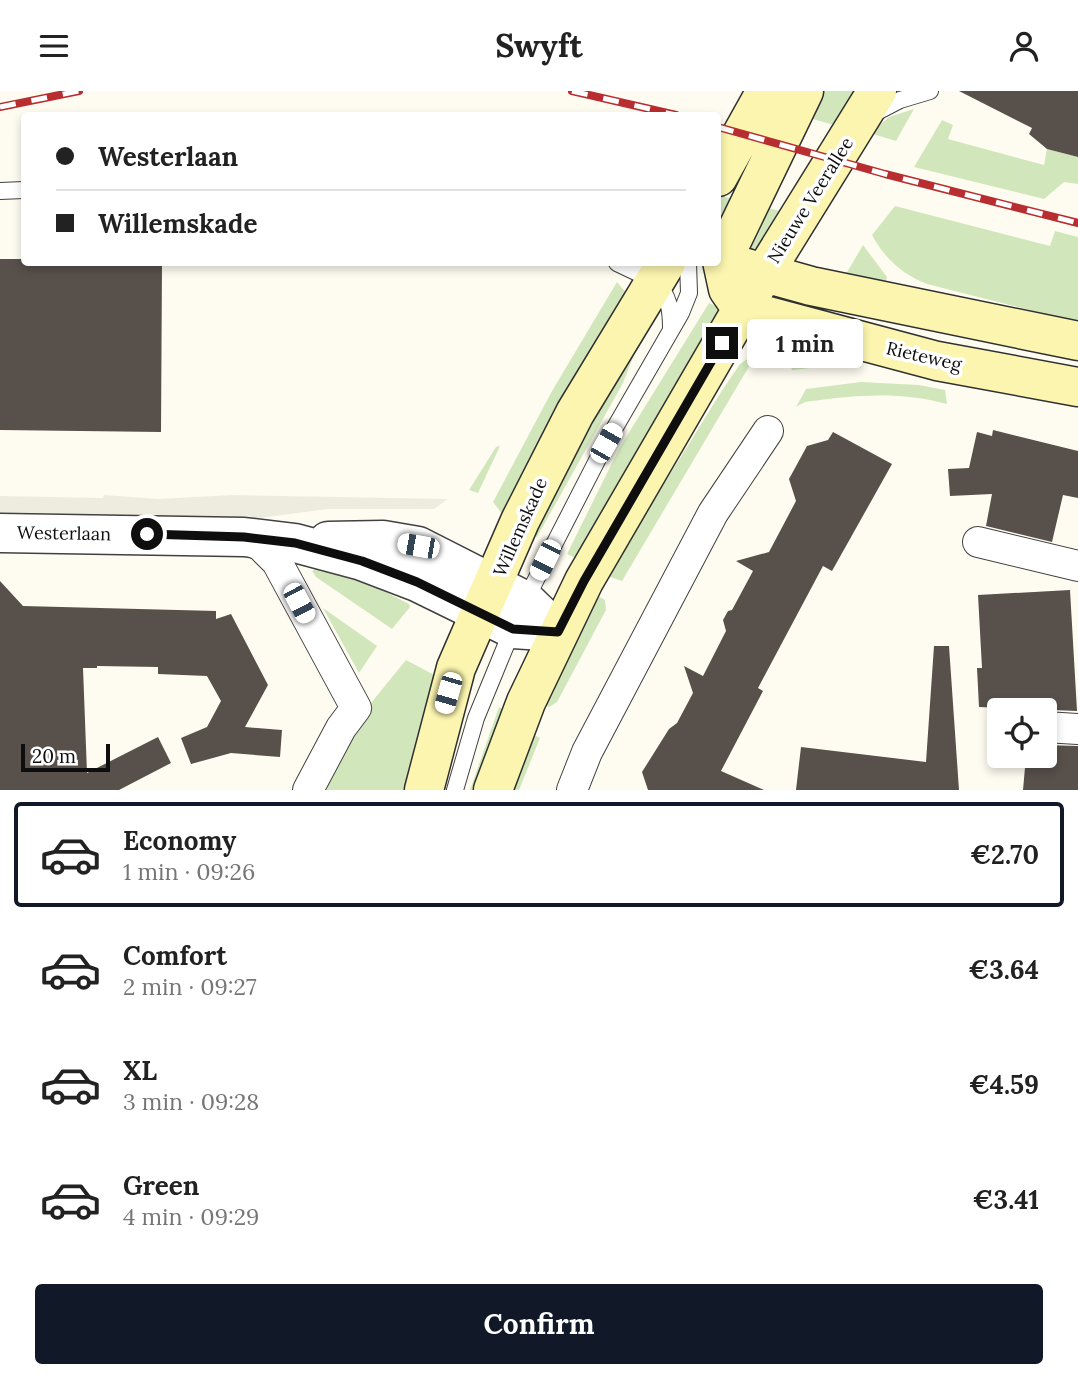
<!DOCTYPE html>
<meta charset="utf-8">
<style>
:root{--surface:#fff;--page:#f2f2f2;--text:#222;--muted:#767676;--line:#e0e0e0;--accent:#111827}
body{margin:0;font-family:Lora,serif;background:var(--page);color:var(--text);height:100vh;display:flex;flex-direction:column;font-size:26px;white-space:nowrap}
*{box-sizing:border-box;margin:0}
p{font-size:23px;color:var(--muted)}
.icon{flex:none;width:38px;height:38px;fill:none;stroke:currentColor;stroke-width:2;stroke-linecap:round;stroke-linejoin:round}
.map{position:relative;height:699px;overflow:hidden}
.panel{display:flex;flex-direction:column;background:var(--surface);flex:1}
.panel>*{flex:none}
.hud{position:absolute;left:21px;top:21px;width:700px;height:154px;border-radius:7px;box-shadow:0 4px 10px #0003;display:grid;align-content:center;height:154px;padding:0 35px;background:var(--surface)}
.fabs{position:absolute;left:987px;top:607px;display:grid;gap:14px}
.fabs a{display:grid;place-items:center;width:70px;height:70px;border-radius:7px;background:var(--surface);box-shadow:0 4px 10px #0003;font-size:35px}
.scale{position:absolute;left:21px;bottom:18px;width:89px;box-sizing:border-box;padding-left:7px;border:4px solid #0e0e0e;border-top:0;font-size:19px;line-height:24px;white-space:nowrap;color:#0e0e0e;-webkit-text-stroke:5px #fff;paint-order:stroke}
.end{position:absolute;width:32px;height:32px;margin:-16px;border:9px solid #0e0e0e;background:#fff;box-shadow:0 0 0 4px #fff}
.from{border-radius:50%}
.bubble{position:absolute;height:49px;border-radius:7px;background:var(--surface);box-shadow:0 4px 10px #0003;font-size:23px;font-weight:700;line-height:49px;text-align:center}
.car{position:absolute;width:21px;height:42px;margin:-21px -10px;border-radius:9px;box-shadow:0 0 5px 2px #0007;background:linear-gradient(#fff 24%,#345 0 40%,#fff 0 76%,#345 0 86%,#fff 0)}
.hud b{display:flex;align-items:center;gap:24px;height:66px;font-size:26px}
.hud b+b{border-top:2px solid var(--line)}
.hud i{width:18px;height:18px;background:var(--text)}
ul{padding:12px 0 0;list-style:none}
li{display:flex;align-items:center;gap:21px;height:105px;margin:0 14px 10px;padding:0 21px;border:4px solid transparent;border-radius:7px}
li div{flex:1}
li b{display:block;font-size:26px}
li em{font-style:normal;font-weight:700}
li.active{border-color:var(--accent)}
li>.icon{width:63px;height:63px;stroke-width:1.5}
.button{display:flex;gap:14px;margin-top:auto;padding:14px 35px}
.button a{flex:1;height:80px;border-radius:7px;background:var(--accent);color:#fff;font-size:28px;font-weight:700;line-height:80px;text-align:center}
header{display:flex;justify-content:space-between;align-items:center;height:91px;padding:0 35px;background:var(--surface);font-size:32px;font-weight:700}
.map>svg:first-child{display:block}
</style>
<header><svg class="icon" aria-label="menu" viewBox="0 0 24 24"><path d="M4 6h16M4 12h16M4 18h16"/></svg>Swyft<svg class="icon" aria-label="person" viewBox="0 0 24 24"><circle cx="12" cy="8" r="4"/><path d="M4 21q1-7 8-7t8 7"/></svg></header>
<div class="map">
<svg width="1078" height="699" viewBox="0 0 1078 699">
<rect width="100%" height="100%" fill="#fefcf1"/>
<path fill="#d1e7bb" d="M 814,0 L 862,0 L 841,36 L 802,25 Z
M 914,18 L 896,50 L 870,42 L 889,26 Z
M 942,29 L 953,34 L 948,48 L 1044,74 L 1047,58 L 1078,66 L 1078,93 L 1064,91 L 1044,108 L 914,76 Z
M 722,105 L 740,110 L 718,151 L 718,111 Z
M 759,115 L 785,121 L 764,154 L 743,161 Z
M 895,115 L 1050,155 L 1055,140 L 1078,146 L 1078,231 L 927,193 C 902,183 885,168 872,144 Z
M 863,154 L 887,186 L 886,190 L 846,183 Z
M 617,191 L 628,204 L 503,424 L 493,411 L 552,300 Z
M 709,212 L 723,218 L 577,468 L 567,463 L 620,356 Z
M 641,246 L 623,292 L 537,446 L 529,441 L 542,412 Z
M 799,252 L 873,270 L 792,279 L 788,268 Z
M 753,264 L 754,267 L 622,490 L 607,485 L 721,301 L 740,273 Z
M 861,291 L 919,294 L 945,299 L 947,313 C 899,300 854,304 805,311 L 796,316 L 806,298 Z
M 500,355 L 478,402 L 469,399 L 496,356 Z
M 318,477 L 366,491 L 409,513 L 410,516 L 392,538 L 316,486 L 312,480 Z
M 596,504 L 605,509 L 606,519 L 557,611 L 549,616 L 542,613 Z
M 323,517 L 377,555 L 359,582 Z
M 406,569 L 438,586 L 417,699 L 320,699 L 353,634 Z
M 499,616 L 506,620 L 479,699 L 470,699 Z
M 530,642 L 540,647 L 519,699 L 508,699 Z"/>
<path fill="#eeebdf" d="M 104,404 L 158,408 L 233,404 L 448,408 L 434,418 L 328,418 L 230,431 L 0,428 L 0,405 L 103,407 Z"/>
<path fill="#57504b" d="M 959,0 L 1078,0 L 1078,66 L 1047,58 L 1029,43 L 1032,37 Z
M 0,168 L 24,168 L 24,172 L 162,172 L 161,341 L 0,339 Z
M 993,339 L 1078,360 L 1078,407 L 1063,404 L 1052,451 L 986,435 L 992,403 L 950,405 L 948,378 L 969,377 L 977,341 L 992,345 Z
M 833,341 L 892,373 L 832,480 L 823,475 L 758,597 L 763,600 L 721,680 L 764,699 L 648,699 L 642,681 L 669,638 L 677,632 L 693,602 L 684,575 L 703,585 L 726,540 L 723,529 L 728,520 L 732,519 L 753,480 L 736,470 L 769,461 L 796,410 L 789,388 L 807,355 L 828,349 Z
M 0,490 L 23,515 L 216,520 L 216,528 L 231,523 L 268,594 L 245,636 L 282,639 L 280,666 L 231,662 L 191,673 L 181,647 L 207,636 L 221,610 L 207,585 L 158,583 L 158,576 L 97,575 L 97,577 L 83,577 L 87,682 L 158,646 L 171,672 L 119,699 L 0,699 Z
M 1070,499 L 1077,620 L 979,616 L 977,577 L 982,577 L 978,504 Z
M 934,555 L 949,555 L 959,699 L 796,699 L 801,656 L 926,671 Z
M 1045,654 L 1078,655 L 1078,699 L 1023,699 L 1026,665 L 1045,665 Z"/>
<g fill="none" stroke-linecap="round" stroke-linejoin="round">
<g stroke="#414141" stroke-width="18">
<path id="service" d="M 875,22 L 900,9 L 930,0
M 0,100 L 24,99
M 617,172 L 655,190
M 656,191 C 669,205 671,219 671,237
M 525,510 L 606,352 L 681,222 L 689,202 L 688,172
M 455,699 L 476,627 L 513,537"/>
</g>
<g stroke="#414141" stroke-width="32">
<path id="minor" d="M 244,446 L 261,455 L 277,471 L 356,617 L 341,637 L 308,699
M 978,451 L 1078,475
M 1045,636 L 1078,638
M 572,699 L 587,661 L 713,422 L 768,340"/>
</g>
<g stroke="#414141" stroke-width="41">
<path id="tertiary" d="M 0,442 L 244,446 L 295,452 L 362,470 L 417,491 L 513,538 L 558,541
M 328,450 L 383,449 L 418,455 L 526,510 L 558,541"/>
</g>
<g stroke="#303030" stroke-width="41">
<path id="secondary" d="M 718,86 L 766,0
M 722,170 L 728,198 L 742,218 L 937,270 L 1078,296
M 722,170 L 804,0
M 743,176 L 811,195 L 1078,250
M 424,699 L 456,577 L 520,430 L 575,322 L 666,172
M 493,699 L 526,611 L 584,490 L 742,218 L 877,0"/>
</g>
<use href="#service" stroke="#fff" stroke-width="16"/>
<use href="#minor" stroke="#fff" stroke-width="30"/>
<use href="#tertiary" stroke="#fff" stroke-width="38"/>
<use href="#secondary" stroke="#fbf5af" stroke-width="38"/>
<g stroke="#b82d2f" stroke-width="8">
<path id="rail" d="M 572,0 L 676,24
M 0,16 L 79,0
M 718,36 L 885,83 L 1078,132"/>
</g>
<use href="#rail" stroke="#fff" stroke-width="5" stroke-dasharray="16" stroke-linecap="butt"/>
</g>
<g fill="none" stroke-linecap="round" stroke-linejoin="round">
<path stroke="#0e0e0e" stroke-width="9" d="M 147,443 L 244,446 L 295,452 L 362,470 L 417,491 L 513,538 L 558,541 L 584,490 L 722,252"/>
</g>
<g text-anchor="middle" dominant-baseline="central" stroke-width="7" stroke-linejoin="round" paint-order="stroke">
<g font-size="18" fill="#0e0e0e" stroke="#fff">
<text transform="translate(810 109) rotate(-58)">Nieuwe Veerallee</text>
<text transform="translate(924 265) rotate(13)">Rieteweg</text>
<text transform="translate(520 436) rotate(-66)">Willemskade</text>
<text transform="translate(64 442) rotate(1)">Westerlaan</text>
</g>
</g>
</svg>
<div class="fabs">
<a><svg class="icon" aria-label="locate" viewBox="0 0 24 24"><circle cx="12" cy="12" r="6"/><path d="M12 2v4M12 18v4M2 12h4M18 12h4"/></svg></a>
</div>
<div class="scale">20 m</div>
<i class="end from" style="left:147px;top:443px"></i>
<i class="end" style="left:722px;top:252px"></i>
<div class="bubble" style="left:747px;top:228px;width:116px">1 min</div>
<i class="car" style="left:606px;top:352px;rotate:30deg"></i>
<i class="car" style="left:418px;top:455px;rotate:280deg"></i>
<i class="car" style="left:545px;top:469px;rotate:206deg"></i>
<i class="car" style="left:299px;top:512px;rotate:152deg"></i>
<i class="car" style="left:448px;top:602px;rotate:196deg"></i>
<div class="hud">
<b><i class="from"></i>Westerlaan</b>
<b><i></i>Willemskade</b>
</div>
</div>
<section class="panel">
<ul>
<li class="active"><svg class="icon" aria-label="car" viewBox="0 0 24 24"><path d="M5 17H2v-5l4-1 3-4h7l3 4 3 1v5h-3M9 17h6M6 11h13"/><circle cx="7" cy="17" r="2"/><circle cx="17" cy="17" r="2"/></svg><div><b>Economy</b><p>1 min · 09:26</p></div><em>€2.70</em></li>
<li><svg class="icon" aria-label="car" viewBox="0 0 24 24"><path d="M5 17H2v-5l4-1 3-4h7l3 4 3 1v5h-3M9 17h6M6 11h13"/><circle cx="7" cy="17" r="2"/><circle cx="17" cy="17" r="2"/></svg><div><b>Comfort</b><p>2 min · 09:27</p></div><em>€3.64</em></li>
<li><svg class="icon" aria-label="car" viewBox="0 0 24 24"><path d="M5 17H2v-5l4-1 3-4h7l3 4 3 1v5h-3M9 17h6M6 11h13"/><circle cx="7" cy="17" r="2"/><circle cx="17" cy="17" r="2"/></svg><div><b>XL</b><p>3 min · 09:28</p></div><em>€4.59</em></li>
<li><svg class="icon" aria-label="car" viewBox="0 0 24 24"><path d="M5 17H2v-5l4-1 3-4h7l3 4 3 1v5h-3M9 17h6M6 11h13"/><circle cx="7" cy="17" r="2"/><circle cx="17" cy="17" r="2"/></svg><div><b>Green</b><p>4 min · 09:29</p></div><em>€3.41</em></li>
</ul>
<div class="button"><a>Confirm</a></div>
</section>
